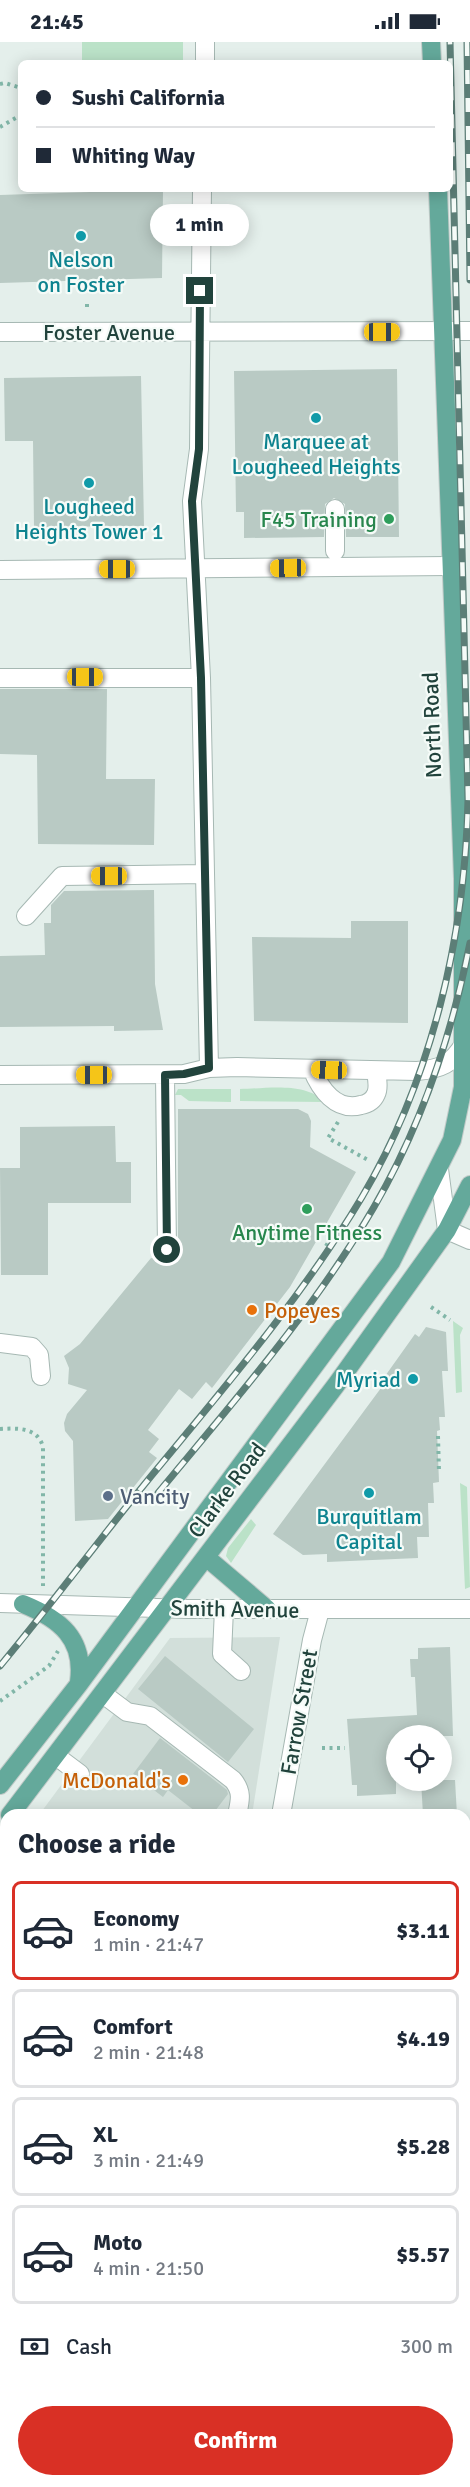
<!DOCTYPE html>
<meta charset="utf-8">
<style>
:root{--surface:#fff;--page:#f6f6f7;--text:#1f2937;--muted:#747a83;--line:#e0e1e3;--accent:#d93025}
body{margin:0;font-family:Signika,sans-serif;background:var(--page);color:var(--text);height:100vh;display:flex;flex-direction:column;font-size:22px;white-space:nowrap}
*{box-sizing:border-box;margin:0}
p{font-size:20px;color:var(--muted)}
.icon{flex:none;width:33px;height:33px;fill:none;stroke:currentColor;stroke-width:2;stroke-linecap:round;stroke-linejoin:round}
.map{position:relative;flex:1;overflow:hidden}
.drawer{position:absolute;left:0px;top:1767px;width:471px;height:678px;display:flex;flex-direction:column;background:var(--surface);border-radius:18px 18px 0 0;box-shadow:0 3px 15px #0003}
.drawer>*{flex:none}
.top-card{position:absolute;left:18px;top:18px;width:435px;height:132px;border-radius:9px;box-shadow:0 3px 15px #0003;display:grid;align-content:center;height:132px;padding:0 18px;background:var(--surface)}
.tools{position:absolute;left:386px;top:1683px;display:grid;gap:12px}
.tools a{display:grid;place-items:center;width:66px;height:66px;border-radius:50%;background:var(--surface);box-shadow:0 3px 15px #0003;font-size:30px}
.end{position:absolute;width:27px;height:27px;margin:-14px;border:8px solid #21433c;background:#fff;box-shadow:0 0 0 3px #fff}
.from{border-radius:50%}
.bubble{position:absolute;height:42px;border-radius:21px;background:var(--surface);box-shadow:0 3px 15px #0003;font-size:20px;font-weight:800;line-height:42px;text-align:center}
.car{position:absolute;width:18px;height:36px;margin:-18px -9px;border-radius:8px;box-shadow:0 0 4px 2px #0007;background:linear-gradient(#f5c518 24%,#345 0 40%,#f5c518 0 76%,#345 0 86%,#f5c518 0)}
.top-card b{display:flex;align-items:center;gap:21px;height:57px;font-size:22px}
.top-card b+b{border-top:2px solid var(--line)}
.top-card i{width:15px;height:15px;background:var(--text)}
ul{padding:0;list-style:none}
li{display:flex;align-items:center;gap:18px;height:99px;margin:0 12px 9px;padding:0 6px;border:3px solid var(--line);border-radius:9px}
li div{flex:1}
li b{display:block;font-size:22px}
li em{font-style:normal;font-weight:800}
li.active{border-color:var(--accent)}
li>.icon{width:54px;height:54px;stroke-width:1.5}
h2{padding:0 18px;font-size:27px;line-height:72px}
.pay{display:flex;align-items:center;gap:15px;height:66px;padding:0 18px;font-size:22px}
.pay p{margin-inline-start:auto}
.cta{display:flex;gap:12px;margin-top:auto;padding:12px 18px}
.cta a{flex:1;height:69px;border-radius:36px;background:var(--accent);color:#fff;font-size:24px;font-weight:800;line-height:69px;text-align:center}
.status{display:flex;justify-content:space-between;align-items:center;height:42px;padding:0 30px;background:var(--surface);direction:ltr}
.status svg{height:16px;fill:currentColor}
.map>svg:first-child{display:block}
</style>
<div class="status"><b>21:45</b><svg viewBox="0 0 49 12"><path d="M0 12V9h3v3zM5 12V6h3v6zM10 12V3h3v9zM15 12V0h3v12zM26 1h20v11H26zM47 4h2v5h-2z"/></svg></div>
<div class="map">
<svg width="470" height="2445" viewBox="0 0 470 2445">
<rect width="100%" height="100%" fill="#e4efeb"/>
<path fill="#d2dfda" d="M 280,1595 L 252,1773 L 39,1773 L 170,1596 Z
M 6,1818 L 6,2156 L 4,2162 L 6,2203 L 0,2213 L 0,1826 Z"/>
<path fill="#bbe2c8" d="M 82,0 L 183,0 L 183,21 L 82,21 Z
M 178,1047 L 231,1047 L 231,1060 L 189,1059 L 181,1053 L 175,1053 Z
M 240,1047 C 264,1047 306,1039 324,1060 L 240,1059 Z
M 453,1279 L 463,1286 L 460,1293 L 462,1350 L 456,1351 Z
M 460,1441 L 467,1445 L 470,1545 L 465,1547 Z
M 251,1477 L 256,1483 L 231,1521 L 226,1514 L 228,1506 Z
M 6,2203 L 6,2255 L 0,2263 L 0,2214 Z
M 6,2275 L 6,2354 L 0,2350 L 0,2277 L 2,2279 Z"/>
<path fill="#b9cac4" d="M 90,147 L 163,147 L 162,236 L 0,241 L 0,153 L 90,150 Z
M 397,327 L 399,495 L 346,495 L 345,462 L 334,456 L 325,462 L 324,495 L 244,496 L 244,470 L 236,470 L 234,329 Z
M 141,334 L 144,484 L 34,485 L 33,399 L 5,399 L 4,336 Z
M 0,647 L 107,647 L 106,737 L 155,737 L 154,803 L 38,802 L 37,713 L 0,712 Z
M 154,848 L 155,942 L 163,988 L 114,989 L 114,984 L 0,985 L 0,914 L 45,913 L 44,881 L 51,881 L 51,863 L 64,849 Z
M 351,879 L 408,879 L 408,981 L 254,979 L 252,895 L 351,896 Z
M 178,1067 L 298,1067 L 308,1072 L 311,1079 L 310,1105 L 356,1130 L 290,1245 L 212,1346 L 206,1340 L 192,1357 L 179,1347 L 148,1388 L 159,1397 L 149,1410 L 157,1416 L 108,1477 L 75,1479 L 73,1399 L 65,1389 L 64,1381 L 67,1372 L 87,1348 L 68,1342 L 69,1326 L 64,1314 L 80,1302 L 151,1216 L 167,1219 L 176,1216 L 178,1208 Z
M 115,1084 L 116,1120 L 131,1120 L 131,1161 L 48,1161 L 48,1233 L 1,1233 L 0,1126 L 20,1126 L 20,1085 Z
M 426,1285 L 446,1290 L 448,1329 L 442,1329 L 445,1375 L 439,1375 L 440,1388 L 437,1389 L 439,1440 L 433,1441 L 434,1461 L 428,1461 L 429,1495 L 417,1495 L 418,1516 L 327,1520 L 327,1512 L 303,1513 L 273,1492 L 381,1346 L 378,1344 L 415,1292 L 419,1295 Z
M 450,1605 L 453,1694 L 396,1694 L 396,1752 L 357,1754 L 357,1743 L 352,1743 L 347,1677 L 417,1673 L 415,1635 L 411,1635 L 410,1617 L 418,1617 L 418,1606 Z
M 165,1614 L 254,1687 L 228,1720 L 138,1647 Z
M 160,1696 L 227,1748 L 228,1752 L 212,1773 L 200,1773 L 168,1748 L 163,1755 L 133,1732 Z
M 421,1738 L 455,1738 L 457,1773 L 423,1773 Z"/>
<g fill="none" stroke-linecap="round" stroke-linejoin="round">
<g stroke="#a6b8b3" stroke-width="20">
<path id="minor" d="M 205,21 L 205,0
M 202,147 L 199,407 L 192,459 L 201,636 L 209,1026
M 0,290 L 470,289
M 335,467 L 335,509
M 0,528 L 450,524
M 0,636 L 201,636
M 26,874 L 62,834 L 205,832
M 312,1027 C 320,1047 336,1070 361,1063 C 367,1062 373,1059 376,1052 C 379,1046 377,1036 376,1029
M 0,1033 L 184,1032 L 209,1026 L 237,1025 L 417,1029 C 441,1027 452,1022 464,1002
M 165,1033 L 167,1208
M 439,1127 L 447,1188 L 470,1198
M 0,1301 L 32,1305 L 39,1313 L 41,1334
M 0,1561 L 188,1567 L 470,1567
M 224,1567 L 222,1612 L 241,1629
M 103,1652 L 127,1670 L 150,1674 L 233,1738 C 243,1750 240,1759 237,1773
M 56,1714 L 80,1732
M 281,1773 L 312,1598 L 320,1568
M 162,2445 L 163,2439"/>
</g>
<g stroke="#c1cac8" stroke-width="20">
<path id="major" d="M 431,0 L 432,21
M 207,1516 L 267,1567
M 23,1562 C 60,1577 85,1597 79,1640
M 0,1743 L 79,1642 L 391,1220 L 452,1098 L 463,1045 L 463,837 L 438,147
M 10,1773 L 336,1343 L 447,1188 L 470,1143"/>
</g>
<path stroke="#81b6a8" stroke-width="4" stroke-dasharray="3 4.5" stroke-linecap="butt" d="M 0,42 L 5,41 L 21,46
M 0,85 L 21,73
M 87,265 L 87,258
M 338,1080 L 328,1096 L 368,1118
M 326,1204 L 338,1184
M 431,1265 L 450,1278
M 0,1387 C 17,1386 38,1385 43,1405 L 43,1544
M 438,1394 L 439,1430
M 0,1659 L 49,1624 L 58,1609
M 322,1706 L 345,1706
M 465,2088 L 470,2087"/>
<use href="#minor" stroke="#fff" stroke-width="18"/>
<use href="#major" stroke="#64a99b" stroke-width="18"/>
<g stroke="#5c7e77" stroke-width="7">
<path id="rail" d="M 467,0 L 470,238
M 158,1451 C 234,1359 314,1268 374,1165 C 421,1084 452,992 470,901
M 0,1624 C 51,1563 98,1499 148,1438 C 223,1347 301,1257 362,1155 C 432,1036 465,895 468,758 L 450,0"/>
</g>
<use href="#rail" stroke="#f5fbf8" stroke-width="4.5" stroke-dasharray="14" stroke-linecap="butt"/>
</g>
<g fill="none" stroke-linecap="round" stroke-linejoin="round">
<path stroke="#21433c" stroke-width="8" d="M 167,1208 L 165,1033 L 184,1032 L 209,1026 L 201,636 L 192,459 L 199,407 L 200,249"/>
</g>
<g fill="#0f9aa8" stroke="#f5fbf8" stroke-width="2">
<circle cx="81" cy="194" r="6"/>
<circle cx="316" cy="376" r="6"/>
<circle cx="89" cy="441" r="6"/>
<circle cx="413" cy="1337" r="6"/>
<circle cx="369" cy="1451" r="6"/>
</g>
<g fill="#2e9e5b" stroke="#f5fbf8" stroke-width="2">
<circle cx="389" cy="477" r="6"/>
<circle cx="307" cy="1167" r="6"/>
</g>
<g fill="#e8710a" stroke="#f5fbf8" stroke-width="2">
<circle cx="252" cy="1268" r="6"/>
<circle cx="183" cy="1738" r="6"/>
</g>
<circle fill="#5c6f8a" stroke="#f5fbf8" stroke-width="2" cx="108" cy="1454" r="6"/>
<g text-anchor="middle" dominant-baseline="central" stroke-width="4.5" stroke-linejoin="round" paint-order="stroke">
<g font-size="22" fill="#0d838f" stroke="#f5fbf8">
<text x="81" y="217">Nelson<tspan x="81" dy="25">on Foster</tspan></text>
<text x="316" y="399">Marquee at<tspan x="316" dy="25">Lougheed Heights</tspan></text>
<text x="89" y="464">Lougheed<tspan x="89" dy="25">Heights Tower 1</tspan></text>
<text x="401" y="1337" text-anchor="end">Myriad</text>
<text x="369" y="1474">Burquitlam<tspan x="369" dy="25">Capital</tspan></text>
</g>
<g font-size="22" fill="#21433c" stroke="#f5fbf8">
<text x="109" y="290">Foster Avenue</text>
<text transform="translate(432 683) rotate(-92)">North Road</text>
<text transform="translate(227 1448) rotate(-53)">Clarke Road</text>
<text transform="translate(235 1567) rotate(1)">Smith Avenue</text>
<text transform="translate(299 1670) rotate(-80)">Farrow Street</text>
</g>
<g font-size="22" fill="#27864d" stroke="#f5fbf8" text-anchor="end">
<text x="377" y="477">F45 Training</text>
<text x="307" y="1190" text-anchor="middle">Anytime Fitness</text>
</g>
<g font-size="22" fill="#c56008" stroke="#f5fbf8" text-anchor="start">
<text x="264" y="1268">Popeyes</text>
<text x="171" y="1738" text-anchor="end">McDonald's</text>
</g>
<g font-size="22" fill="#4e5e75" stroke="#f5fbf8" text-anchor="start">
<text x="120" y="1454">Vancity</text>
</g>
</g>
</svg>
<div class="tools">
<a><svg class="icon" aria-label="locate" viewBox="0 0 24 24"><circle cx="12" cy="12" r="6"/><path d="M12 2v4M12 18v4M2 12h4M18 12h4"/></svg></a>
</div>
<i class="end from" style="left:167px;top:1208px"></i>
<i class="end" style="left:200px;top:249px"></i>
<div class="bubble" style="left:150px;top:162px;width:99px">1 min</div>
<i class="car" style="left:382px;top:290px;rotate:90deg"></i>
<i class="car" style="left:288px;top:526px;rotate:269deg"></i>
<i class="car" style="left:117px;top:527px;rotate:270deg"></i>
<i class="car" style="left:85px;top:635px;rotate:90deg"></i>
<i class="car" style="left:109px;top:834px;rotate:270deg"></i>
<i class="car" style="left:329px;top:1028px;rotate:272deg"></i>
<i class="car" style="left:94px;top:1033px;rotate:270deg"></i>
<div class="top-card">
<b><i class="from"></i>Sushi California</b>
<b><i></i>Whiting Way</b>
</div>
<section class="drawer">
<h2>Choose a ride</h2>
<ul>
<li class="active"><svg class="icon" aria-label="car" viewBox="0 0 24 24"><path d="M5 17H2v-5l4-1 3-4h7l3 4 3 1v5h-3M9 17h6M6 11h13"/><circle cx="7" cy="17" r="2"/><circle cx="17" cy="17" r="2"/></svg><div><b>Economy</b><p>1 min · 21:47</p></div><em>$3.11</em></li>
<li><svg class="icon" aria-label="car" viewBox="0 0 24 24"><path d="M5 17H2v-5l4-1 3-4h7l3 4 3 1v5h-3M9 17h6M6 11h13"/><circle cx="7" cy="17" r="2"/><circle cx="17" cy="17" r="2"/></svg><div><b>Comfort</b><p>2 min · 21:48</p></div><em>$4.19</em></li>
<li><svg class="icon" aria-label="car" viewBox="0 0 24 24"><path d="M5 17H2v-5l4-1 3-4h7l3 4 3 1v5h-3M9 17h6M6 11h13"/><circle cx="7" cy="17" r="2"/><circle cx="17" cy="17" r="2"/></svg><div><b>XL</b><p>3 min · 21:49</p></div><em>$5.28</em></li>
<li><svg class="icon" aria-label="car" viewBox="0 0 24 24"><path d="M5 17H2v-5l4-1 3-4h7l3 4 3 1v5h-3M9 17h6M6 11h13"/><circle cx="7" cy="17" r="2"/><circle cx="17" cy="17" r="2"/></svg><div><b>Moto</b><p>4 min · 21:50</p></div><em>$5.57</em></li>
</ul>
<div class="pay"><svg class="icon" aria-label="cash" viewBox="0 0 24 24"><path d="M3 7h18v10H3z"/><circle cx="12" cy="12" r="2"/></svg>Cash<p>300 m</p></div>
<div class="cta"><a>Confirm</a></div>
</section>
</div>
